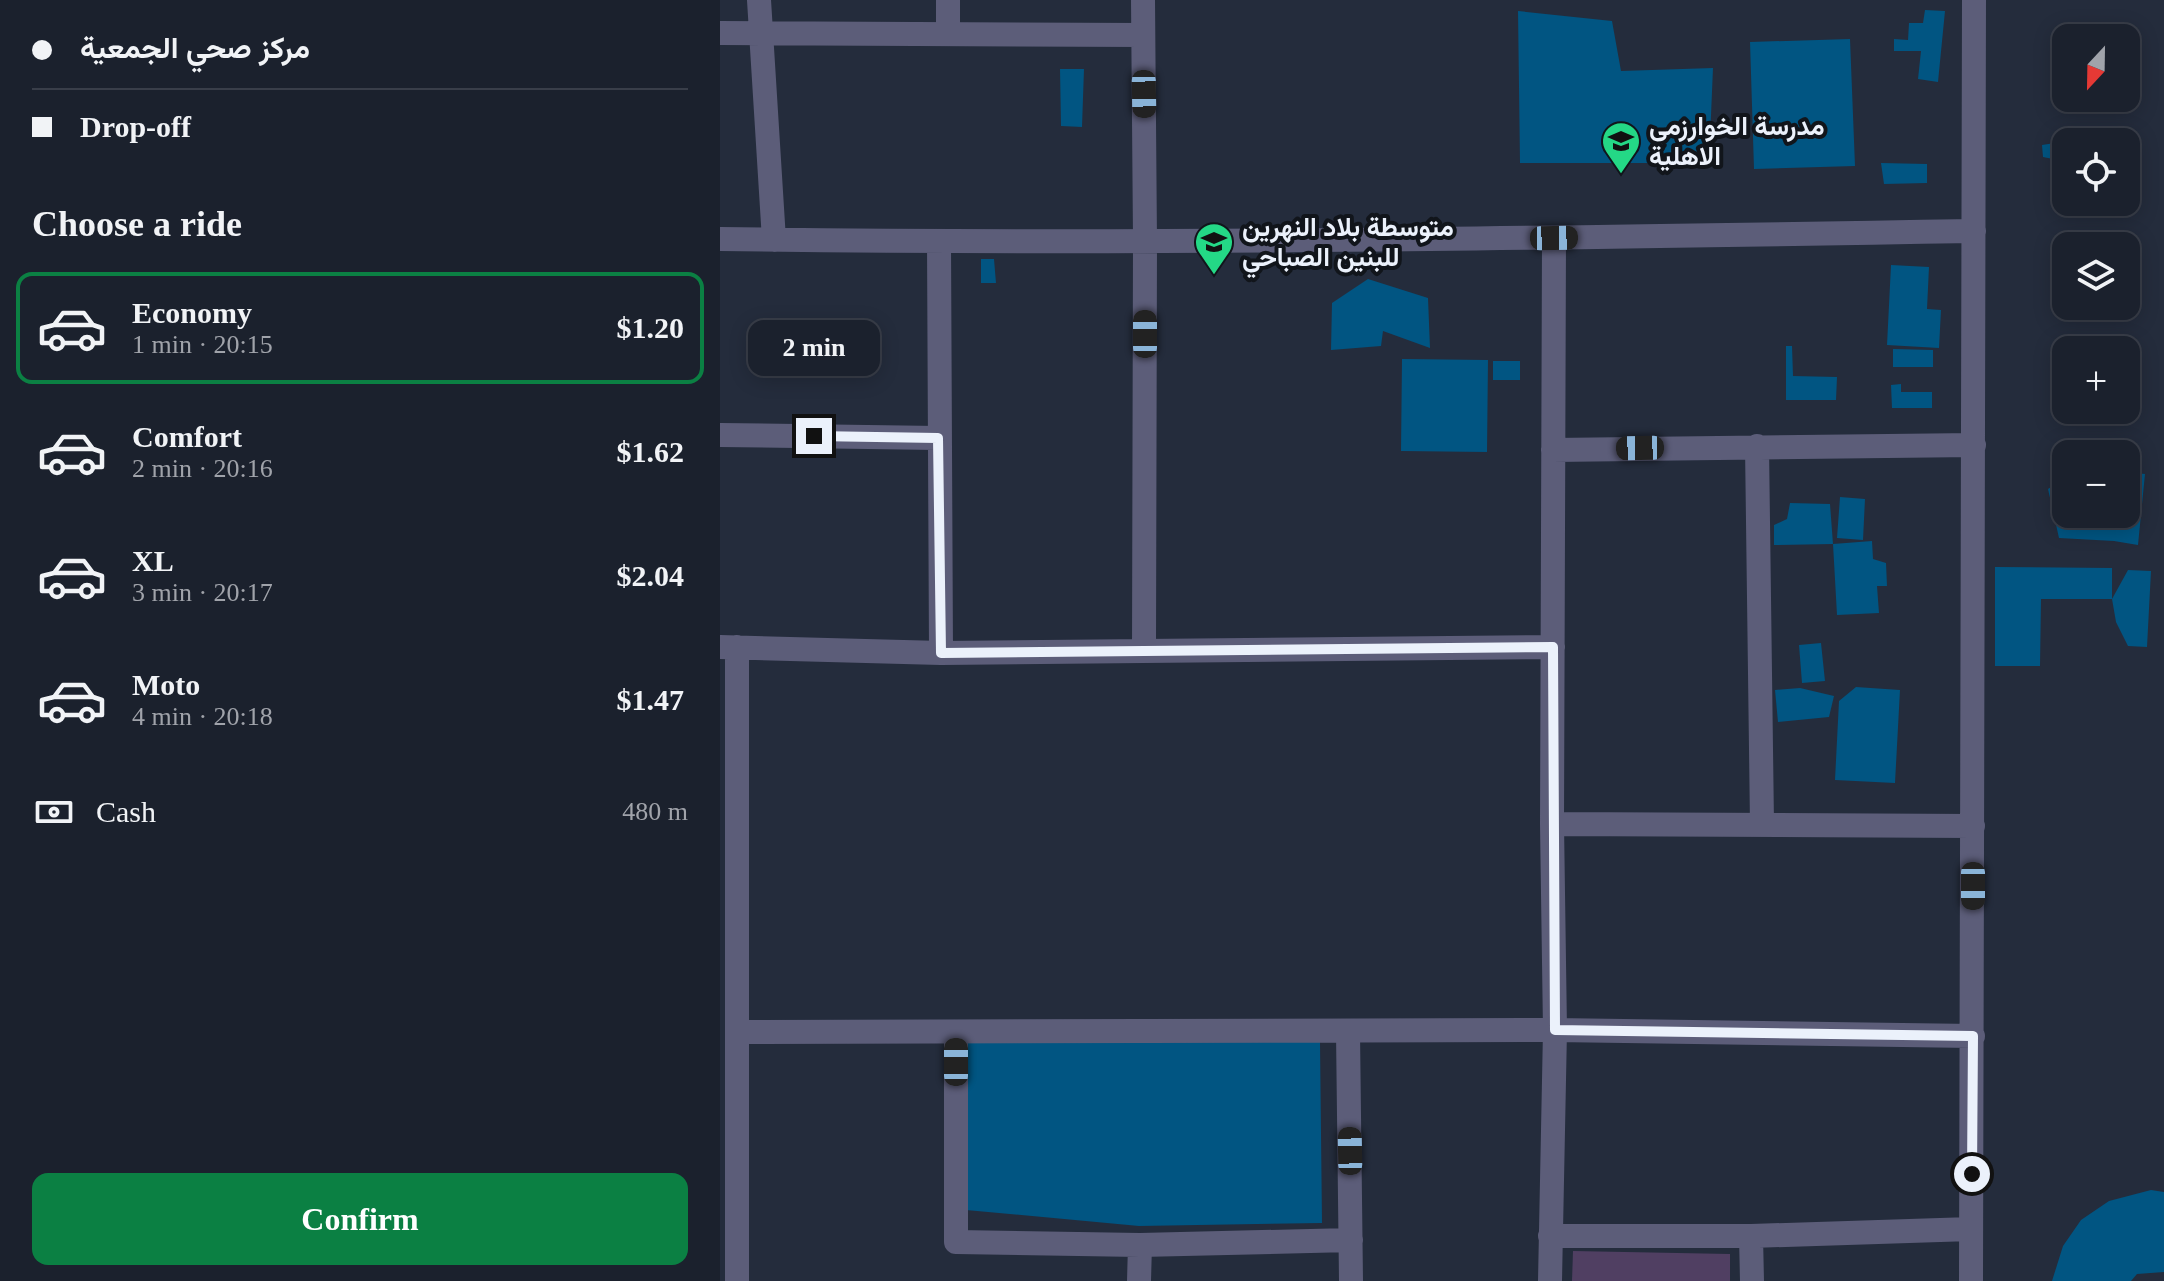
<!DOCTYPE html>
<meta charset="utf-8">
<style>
:root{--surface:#1b212d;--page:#242935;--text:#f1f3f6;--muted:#a0a3aa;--line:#393e49;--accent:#0b8043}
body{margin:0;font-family:"Times New Roman",Vazirmatn,serif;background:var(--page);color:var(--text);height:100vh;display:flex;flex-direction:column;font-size:30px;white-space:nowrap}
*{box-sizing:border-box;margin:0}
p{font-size:26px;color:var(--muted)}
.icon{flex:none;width:44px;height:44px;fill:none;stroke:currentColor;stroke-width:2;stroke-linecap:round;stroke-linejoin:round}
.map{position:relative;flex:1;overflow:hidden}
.sheet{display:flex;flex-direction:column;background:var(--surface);width:720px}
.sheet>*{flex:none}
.guide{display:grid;align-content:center;height:176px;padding:0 32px;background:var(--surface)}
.needle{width:52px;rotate:202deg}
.tools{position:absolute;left:1332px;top:24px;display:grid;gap:16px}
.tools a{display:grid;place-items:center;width:88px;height:88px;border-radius:16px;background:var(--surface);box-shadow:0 4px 20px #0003,0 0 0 2px var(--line);font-size:40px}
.end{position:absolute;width:36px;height:36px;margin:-18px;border:10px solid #ebf1fb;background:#111;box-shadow:0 0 0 4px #111}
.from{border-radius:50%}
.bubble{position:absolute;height:56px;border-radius:16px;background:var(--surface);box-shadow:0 4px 20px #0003,0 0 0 2px var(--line);font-size:26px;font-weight:700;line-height:56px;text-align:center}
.car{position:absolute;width:24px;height:48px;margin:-24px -12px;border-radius:10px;box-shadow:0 0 6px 2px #0007;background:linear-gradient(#222 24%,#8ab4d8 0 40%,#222 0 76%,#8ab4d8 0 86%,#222 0)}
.guide b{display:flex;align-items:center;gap:28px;height:76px;font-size:30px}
.guide b+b{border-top:2px solid var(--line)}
.guide i{width:20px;height:20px;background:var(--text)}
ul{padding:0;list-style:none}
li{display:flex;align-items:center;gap:24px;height:112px;margin:0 16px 12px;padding:0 16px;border:4px solid transparent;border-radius:16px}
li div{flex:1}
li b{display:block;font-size:30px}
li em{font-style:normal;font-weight:700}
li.current{border-color:var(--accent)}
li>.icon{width:72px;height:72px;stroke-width:1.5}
h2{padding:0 32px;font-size:36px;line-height:96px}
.pay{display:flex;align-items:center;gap:20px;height:88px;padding:0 32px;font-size:30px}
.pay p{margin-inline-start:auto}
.primary-button{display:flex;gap:16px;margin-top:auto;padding:16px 32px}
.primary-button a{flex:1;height:92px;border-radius:16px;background:var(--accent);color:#fff;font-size:32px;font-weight:700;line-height:92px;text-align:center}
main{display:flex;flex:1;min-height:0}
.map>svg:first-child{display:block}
</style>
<main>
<section class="sheet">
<div class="guide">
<b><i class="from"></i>مركز صحي الجمعية</b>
<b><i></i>Drop-off</b>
</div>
<h2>Choose a ride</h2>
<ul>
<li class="current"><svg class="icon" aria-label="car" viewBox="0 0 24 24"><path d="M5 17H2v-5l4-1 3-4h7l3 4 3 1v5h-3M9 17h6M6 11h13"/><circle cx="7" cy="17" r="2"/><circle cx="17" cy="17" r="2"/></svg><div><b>Economy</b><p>1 min · 20:15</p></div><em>$1.20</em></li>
<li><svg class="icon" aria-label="car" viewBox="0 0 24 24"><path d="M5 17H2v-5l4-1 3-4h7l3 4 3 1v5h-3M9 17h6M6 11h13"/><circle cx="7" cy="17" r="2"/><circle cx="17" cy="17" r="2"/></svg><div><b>Comfort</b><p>2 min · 20:16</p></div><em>$1.62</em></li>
<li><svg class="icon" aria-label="car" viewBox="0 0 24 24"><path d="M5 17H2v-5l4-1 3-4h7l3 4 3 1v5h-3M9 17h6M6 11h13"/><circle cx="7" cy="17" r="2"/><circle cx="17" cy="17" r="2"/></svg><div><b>XL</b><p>3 min · 20:17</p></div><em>$2.04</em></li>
<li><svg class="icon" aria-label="car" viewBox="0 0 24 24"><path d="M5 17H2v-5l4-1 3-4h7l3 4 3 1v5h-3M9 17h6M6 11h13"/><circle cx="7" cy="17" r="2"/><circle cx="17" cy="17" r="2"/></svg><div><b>Moto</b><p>4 min · 20:18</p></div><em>$1.47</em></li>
</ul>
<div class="pay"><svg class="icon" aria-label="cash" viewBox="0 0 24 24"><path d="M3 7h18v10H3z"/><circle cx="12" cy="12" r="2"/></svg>Cash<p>480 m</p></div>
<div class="primary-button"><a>Confirm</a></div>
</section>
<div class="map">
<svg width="1444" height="1281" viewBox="0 0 1444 1281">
<rect width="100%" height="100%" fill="#242c3c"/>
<path fill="#503f62" d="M 853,1251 L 1010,1254 L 1010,1281 L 852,1281 Z"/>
<path fill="#015582" d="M 1205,10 L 1225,11 L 1218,82 L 1198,79 L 1201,51 L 1174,51 L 1174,39 L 1188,40 L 1189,23 L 1203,23 Z
M 798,11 L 892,21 L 901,71 L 993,68 L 989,163 L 800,163 Z
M 1130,39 L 1135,166 L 1034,169 L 1030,42 Z
M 340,69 L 364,69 L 362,127 L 341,126 Z
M 1341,142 L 1343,161 L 1323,157 L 1322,145 Z
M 1161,163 L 1207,164 L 1207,183 L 1164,184 Z
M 261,259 L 274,259 L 276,283 L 261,283 Z
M 1171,265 L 1209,267 L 1207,309 L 1221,310 L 1219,348 L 1167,345 Z
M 648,279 L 708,298 L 710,348 L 663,331 L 661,346 L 611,350 L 612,303 Z
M 1066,346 L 1072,346 L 1073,376 L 1117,377 L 1116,400 L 1066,400 Z
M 1173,349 L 1213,350 L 1213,367 L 1173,367 Z
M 682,359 L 768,360 L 767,452 L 681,451 Z
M 773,361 L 800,361 L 800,380 L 773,380 Z
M 1181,384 L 1181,392 L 1212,392 L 1212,408 L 1172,408 L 1171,385 Z
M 1346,401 L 1346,410 L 1375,410 L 1375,412 L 1336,416 L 1335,402 Z
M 1378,410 L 1389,410 L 1389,420 L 1379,420 Z
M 1406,472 L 1425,474 L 1418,545 L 1394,541 L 1339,538 L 1328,489 L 1346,477 L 1346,514 L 1406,514 Z
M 1120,497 L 1145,499 L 1143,540 L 1117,538 Z
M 1070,503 L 1110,504 L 1113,544 L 1152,541 L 1153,559 L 1166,563 L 1167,586 L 1157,586 L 1159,613 L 1117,615 L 1113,544 L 1054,545 L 1054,525 L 1067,519 Z
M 1275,567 L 1392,568 L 1392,599 L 1408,570 L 1431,571 L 1427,647 L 1408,646 L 1396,622 L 1392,599 L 1321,599 L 1320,666 L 1275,666 Z
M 1101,643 L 1105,681 L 1082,683 L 1079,645 Z
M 1136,687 L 1180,690 L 1175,783 L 1115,780 L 1119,701 Z
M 1080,688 L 1114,696 L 1109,717 L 1058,722 L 1055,690 Z
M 246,1039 L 600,1042 L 602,1223 L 419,1226 L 246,1210 Z
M 1431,1190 L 1444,1192 L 1444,1272 L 1417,1274 L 1411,1281 L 1332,1281 L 1343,1246 L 1361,1220 L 1389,1201 Z"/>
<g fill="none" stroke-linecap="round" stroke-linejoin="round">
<path stroke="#5c5d79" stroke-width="24" d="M 39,0 L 54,240
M 228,0 L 228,33
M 423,0 L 425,240 L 424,650
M 0,33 L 423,35
M 0,239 C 418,245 836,238 1254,231
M 219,242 L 221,653
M 0,435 L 218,438
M 1037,446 L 1042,824
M 833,450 L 1254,445
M 0,647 L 221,653 L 833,647
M 17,647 L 17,1281
M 832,824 L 1253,826
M 17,1032 L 835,1030 L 1253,1036
M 236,1032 L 236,1242 L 420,1245 L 631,1240
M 628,1032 L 631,1281
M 830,1236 L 1031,1236 L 1251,1229
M 1031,1236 L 1032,1281
M 419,1281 L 420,1245
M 830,1281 L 835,1030 L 832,824 L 834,238
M 1251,1281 L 1254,0"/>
</g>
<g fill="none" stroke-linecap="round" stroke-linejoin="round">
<path stroke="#ebf1fb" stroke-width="10" d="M 94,436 L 218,438 L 221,653 L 833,647 L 835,1030 L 1253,1036 L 1252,1174"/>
</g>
<defs>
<g id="school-pin" transform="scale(2)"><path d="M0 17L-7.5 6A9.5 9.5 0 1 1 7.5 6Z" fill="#24d886" stroke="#11151b"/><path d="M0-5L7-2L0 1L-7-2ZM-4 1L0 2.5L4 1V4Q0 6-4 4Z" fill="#111"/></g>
</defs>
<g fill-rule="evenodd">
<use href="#school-pin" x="901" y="141"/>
<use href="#school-pin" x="494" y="242"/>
</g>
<g text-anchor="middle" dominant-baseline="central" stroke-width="8" stroke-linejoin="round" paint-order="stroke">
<g font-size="26" font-weight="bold" fill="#ebf1fb" stroke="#11151b" text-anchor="start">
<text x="929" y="126">مدرسة الخوارزمي<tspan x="929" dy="30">الاهلية</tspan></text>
<text x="522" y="227">متوسطة بلاد النهرين<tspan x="522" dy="30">للبنين الصباحي</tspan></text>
</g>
</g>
</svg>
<div class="tools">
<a><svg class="needle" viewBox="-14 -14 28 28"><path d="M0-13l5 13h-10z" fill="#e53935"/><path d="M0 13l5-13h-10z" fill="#a0a3aa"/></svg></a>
<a><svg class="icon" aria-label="locate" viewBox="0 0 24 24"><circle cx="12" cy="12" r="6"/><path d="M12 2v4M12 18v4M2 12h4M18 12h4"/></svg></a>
<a><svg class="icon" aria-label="layers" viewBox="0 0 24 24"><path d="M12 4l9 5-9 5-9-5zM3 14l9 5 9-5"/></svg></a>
<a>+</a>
<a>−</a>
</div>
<i class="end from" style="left:1252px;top:1174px"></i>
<i class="end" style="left:94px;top:436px"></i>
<div class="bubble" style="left:28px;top:320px;width:132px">2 min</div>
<i class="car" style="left:424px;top:94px;rotate:179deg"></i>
<i class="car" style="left:834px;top:238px;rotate:89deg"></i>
<i class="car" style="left:425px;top:334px;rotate:0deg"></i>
<i class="car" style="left:920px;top:448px;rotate:269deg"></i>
<i class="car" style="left:1253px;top:886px;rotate:180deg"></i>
<i class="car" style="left:236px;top:1062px;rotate:0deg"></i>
<i class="car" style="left:630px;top:1151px;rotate:359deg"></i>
</div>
</main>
